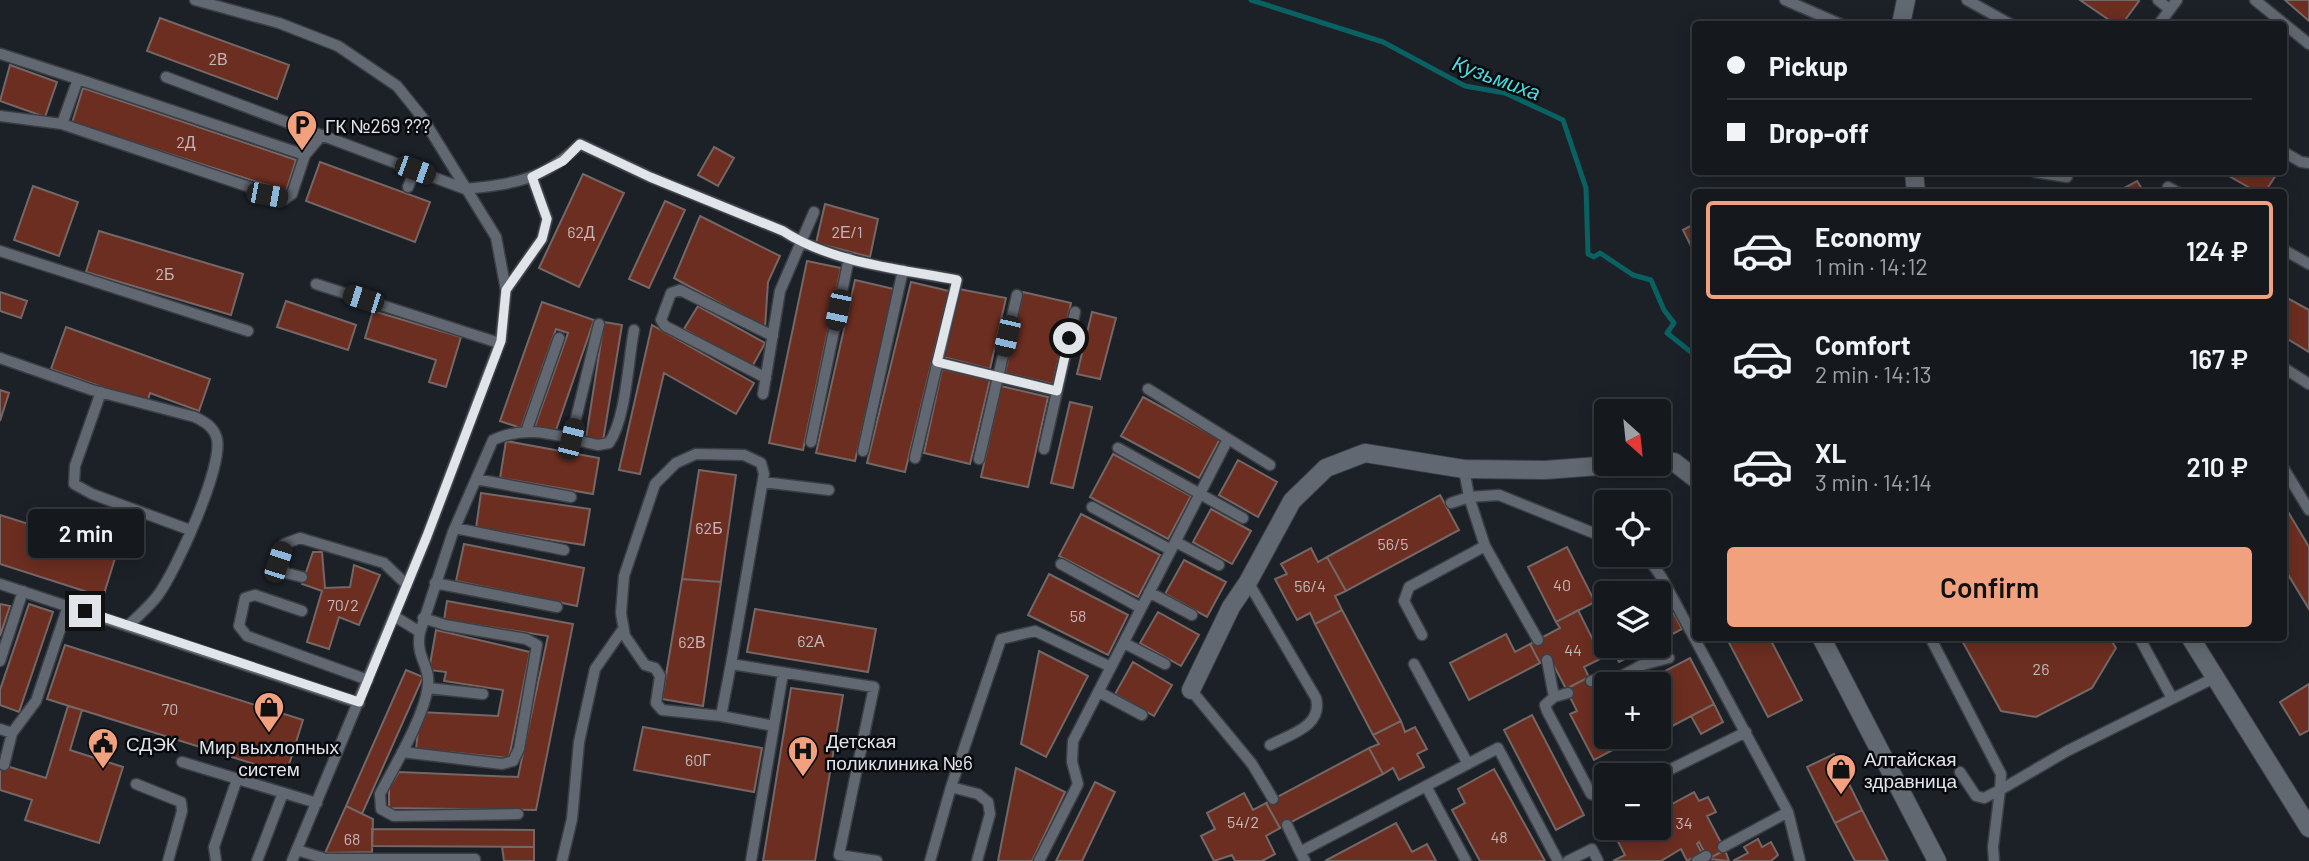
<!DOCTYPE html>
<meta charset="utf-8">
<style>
:root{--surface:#15191e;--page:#22262b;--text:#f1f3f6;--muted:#9da0a4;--line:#34383c;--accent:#f2a17e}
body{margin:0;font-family:Barlow,sans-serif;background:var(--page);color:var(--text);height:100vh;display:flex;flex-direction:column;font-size:26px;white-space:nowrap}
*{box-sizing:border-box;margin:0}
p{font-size:23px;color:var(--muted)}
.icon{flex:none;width:38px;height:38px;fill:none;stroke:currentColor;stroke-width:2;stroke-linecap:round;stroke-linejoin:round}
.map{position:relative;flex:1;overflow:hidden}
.drawer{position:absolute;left:1692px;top:189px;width:595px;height:452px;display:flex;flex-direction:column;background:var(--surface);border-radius:7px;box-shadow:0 4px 18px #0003,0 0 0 2px var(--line)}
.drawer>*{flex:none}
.guide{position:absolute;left:1692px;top:21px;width:595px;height:154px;border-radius:7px;box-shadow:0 4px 18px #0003,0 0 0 2px var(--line);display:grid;align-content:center;height:154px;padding:0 35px;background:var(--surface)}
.needle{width:46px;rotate:153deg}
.buttons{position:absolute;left:1594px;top:399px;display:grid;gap:14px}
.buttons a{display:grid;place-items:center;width:77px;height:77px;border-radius:7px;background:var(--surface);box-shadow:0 4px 18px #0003,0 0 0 2px var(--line);font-size:35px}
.end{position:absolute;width:32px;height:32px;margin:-16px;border:9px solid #e1e5ea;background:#111;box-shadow:0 0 0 4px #111}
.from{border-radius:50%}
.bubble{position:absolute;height:49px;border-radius:7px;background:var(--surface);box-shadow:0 4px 18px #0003,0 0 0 2px var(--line);font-size:23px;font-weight:600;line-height:49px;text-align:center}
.car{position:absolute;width:21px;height:42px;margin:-21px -10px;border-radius:9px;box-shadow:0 0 5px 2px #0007;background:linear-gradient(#222 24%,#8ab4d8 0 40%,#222 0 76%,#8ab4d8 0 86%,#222 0)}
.guide b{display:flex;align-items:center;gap:24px;height:66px;font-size:26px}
.guide b+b{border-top:2px solid var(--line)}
.guide i{width:18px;height:18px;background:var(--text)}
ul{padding:12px 0 0;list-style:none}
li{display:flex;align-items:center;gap:21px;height:98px;margin:0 14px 10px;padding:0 21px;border:4px solid transparent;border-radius:7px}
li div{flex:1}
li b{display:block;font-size:26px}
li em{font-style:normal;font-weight:600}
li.selected{border-color:var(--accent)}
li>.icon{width:63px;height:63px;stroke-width:1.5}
.cta{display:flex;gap:14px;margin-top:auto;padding:14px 35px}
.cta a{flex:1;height:80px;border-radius:7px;background:var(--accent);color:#111;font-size:28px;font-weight:600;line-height:80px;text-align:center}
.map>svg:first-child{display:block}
</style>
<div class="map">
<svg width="2309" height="861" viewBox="0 0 2309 861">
<rect width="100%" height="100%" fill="#1c2128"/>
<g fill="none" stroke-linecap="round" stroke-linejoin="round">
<path stroke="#0a6162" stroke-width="5" d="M 1251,0 L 1383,42 L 1465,86 L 1505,93 L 1563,120 L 1586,188 L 1588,254 L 1594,257 L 1600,253 L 1633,275 L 1651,280 L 1664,310 L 1674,323 L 1667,333 L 1696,356"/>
</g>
<path fill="#6c2e21" stroke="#746765" stroke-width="2" d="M 2080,0 L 2137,0 L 2139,1 L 2122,24 L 2115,24 Z
M 2285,0 L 2309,0 L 2309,21 Z
M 160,18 L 289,65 L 277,99 L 147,51 Z
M 10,65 L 57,82 L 45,117 L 0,101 Z
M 83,88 L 296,160 L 286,191 L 72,123 Z
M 714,147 L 734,158 L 718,186 L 698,175 Z
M 320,162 L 430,202 L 415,242 L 306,201 Z
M 2222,172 L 2278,172 L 2265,192 L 2257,192 Z
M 583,174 L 624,193 L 579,287 L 539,268 Z
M 2137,181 L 2144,192 L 2117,192 Z
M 33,186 L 78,202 L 59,256 L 14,240 Z
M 665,201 L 685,210 L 649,288 L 629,279 Z
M 825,204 L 878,219 L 870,257 L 816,243 Z
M 700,216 L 780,256 L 768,282 L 765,328 L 674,278 Z
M 1696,223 L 1696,249 L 1693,250 L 1683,230 Z
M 99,231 L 243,274 L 231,315 L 86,272 Z
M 807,261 L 841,268 L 803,450 L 769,443 Z
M 855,280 L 894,289 L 855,461 L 816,453 Z
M 911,282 L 949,291 L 905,472 L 867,463 Z
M 959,289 L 1006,298 L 990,369 L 943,357 Z
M 0,292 L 27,301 L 21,318 L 0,311 Z
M 1023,292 L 1071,303 L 1053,384 L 1005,373 Z
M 2289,299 L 2309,310 L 2309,352 L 2284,337 L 2284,308 Z
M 286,301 L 356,325 L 348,350 L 277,327 Z
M 542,302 L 594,320 L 555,433 L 535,426 L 568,333 L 556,329 L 521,428 L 500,421 Z
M 698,306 L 765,343 L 752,367 L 684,329 Z
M 373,311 L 461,337 L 446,387 L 429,382 L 436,360 L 365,338 Z
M 1092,312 L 1116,318 L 1100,379 L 1077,374 Z
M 604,322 L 622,325 L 603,441 L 586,438 Z
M 652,325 L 754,383 L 736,414 L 664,373 L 640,474 L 619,470 Z
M 66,327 L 210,379 L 199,411 L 150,393 L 147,403 L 51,369 Z
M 942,369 L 990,380 L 970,464 L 924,453 Z
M 1001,386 L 1048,397 L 1028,487 L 981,477 Z
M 0,390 L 9,393 L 0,421 Z
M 1143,397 L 1220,439 L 1199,478 L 1121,436 Z
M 1070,402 L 1092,407 L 1073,488 L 1051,483 Z
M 506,441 L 599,458 L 593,494 L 500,478 Z
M 1113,454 L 1191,496 L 1168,539 L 1090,497 Z
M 1238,460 L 1277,482 L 1258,517 L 1219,495 Z
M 699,470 L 736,475 L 721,582 L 682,579 Z
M 481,493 L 590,509 L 584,545 L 476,528 Z
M 1440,495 L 1459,530 L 1346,591 L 1327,557 Z
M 2284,505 L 2309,547 L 2309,609 L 2284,568 Z
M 1211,509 L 1251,531 L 1232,564 L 1193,542 Z
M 1081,514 L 1160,555 L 1138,597 L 1059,556 Z
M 0,515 L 117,552 L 103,597 L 0,564 Z
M 464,544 L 584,568 L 577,606 L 456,581 Z
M 1567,547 L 1595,602 L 1556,622 L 1528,567 Z
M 1311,548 L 1318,562 L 1327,557 L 1346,591 L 1335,596 L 1342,610 L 1315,624 L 1310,613 L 1297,620 L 1275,579 L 1287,574 L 1281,564 Z
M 313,552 L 322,552 L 325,588 L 350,587 L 354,565 L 380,575 L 359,625 L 339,617 L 329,649 L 307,642 L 322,591 L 302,584 Z
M 1184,560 L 1226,582 L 1207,617 L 1165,594 Z
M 1049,574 L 1128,615 L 1108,655 L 1028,615 Z
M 682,579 L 721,582 L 703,706 L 662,699 Z
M 1660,587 L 1682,629 L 1659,641 L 1659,593 L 1649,593 Z
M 447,601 L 573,624 L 536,810 L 389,808 L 389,788 L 399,772 L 518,777 L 548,636 L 444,620 Z
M 0,604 L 10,606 L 0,636 Z
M 29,604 L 53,612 L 19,712 L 0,705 L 0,690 Z
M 755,609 L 876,629 L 868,672 L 747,652 Z
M 1342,610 L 1401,721 L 1373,735 L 1315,624 Z
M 1578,610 L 1593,640 L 1605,634 L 1606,646 L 1611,646 L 1614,652 L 1584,667 L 1589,677 L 1566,689 L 1550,658 L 1540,663 L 1530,644 L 1560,628 L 1556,622 Z
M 1158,612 L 1199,635 L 1181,666 L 1140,643 Z
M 1606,615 L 1606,637 L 1598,620 Z
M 436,630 L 530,652 L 509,758 L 416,749 L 420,712 L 498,716 L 503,690 L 444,681 L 446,672 L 429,670 Z
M 1506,634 L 1515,652 L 1530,644 L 1540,663 L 1469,700 L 1450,663 Z
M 1726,637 L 1769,637 L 1802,700 L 1768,717 Z
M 1960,637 L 2109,637 L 2116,648 L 2092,688 L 2036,717 L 2001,711 Z
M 65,645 L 303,720 L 286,774 L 47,699 Z
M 1611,646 L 1650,646 L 1619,662 Z
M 1039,651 L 1088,676 L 1046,757 L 1021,744 Z
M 1690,658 L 1714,704 L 1659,733 L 1659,684 L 1640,684 Z
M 1133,662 L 1172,685 L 1154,716 L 1115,694 Z
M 406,670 L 423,677 L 362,814 L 346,806 Z
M 1589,677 L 1606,711 L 1606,737 L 1620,737 L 1624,744 L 1594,760 L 1570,714 L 1577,711 L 1566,689 Z
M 2309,684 L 2309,730 L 2300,735 L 2280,702 Z
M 791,688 L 843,695 L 815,861 L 763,861 Z
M 1714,704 L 1723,722 L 1701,734 L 1691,716 Z
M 68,706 L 82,710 L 70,750 L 123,767 L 99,843 L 25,820 L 32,800 L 0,790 L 0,764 L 46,778 Z
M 1532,715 L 1584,815 L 1556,830 L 1504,730 Z
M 1401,721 L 1405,732 L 1415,727 L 1427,749 L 1417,754 L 1424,767 L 1399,780 L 1393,768 L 1383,774 L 1369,748 L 1379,744 L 1373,735 Z
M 643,727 L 762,748 L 754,792 L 634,770 Z
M 1369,748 L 1383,774 L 1280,828 L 1266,803 Z
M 1834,754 L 1862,810 L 1835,823 L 1807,767 Z
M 1016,768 L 1065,792 L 1032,861 L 998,861 Z
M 1494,769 L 1545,861 L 1480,861 L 1452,810 L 1465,803 L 1458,789 Z
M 1095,782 L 1115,792 L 1082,861 L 1056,861 Z
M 1694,792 L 1699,801 L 1708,797 L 1716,812 L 1707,816 L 1725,850 L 1708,859 L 1699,842 L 1697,844 L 1702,853 L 1687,861 L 1681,849 L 1661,861 L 1613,861 L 1625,855 L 1614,834 L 1626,828 L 1659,828 L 1659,811 Z
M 1244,793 L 1253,810 L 1266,803 L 1280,828 L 1266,836 L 1275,854 L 1262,861 L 1235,861 L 1232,855 L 1214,861 L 1201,836 L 1215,829 L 1207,813 Z
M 346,806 L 373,819 L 372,852 L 325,853 Z
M 1862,810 L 1888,861 L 1855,861 L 1835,823 Z
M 1396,823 L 1412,852 L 1427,844 L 1436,861 L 1325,861 Z
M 372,829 L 534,830 L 534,847 L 372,846 Z
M 1758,839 L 1762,847 L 1771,842 L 1778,855 L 1771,861 L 1733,861 L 1748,853 L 1744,847 Z
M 502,847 L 534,847 L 534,861 L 504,861 Z
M 1725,850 L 1729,861 L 1708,859 Z"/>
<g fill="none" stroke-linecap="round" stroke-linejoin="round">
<g stroke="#3b3f45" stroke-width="13">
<path id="service" d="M 195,0 L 279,23 L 338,46 L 397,86 L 422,117 L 496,237 L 506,290 L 501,340 L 427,536 L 292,861
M 1785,0 L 1840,24
M 1967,0 L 2010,24
M 2158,0 L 2169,9
M 2255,0 L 2309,44
M 2159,24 L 2177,0
M 1,54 L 78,79
M 166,77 L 465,189 C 514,184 544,180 580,144 L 650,177 L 783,231 C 832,263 899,269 957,280 L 915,458
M 0,116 L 62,124
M 2284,152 L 2301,162 L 2309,163
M 305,155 L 78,79 L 62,124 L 285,199 L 292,194 L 305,155 L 322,135
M 2035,172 L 2067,177
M 408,187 L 415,170
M 2168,187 L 2177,192
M 2284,250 L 2309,264
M 0,251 L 248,331
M 316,284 L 499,343
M 506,290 L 542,239 L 547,219 L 532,177
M 0,358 L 92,390 L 195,417 C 205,422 214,427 217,439 C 223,467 176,571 158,595 C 150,606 138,616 128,626
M 937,362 L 1057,391
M 2284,368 L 2309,384
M 766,378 L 665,326 L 661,320 L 671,293 L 680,290 L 773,336
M 1148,389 L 1270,465
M 101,392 L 75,466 L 74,484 L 92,494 L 190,530
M 763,394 L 780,291 L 814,212
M 527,429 L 559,338
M 571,439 L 599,324
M 811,442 L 849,258
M 1118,448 L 1243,518
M 1044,449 L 1075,312
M 863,451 L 903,270
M 979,459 L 1017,295
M 2284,469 L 2309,510
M 476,479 L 571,497
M 763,482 L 829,490
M 1451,503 L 1469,497 L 1464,469
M 1092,507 L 1171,550
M 455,528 L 564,550
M 1176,542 L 1219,565
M 1642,555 L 1649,559 L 1662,578 L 1788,812 L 1723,847
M 1061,564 L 1141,608
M 302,577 L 286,573 L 278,562 L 284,544 L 300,538 L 384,563 L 407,585
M 1248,582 L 1316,698 C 1323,726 1291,734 1270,745
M 435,583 L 557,607
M 0,584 L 359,703
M 1149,592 L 1192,615
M 302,611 L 255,595 L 245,598 L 239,626 L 247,636 L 368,680
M 394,616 L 420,632
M 1422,635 L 1404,601 L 1409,587 L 1485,546
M 1930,637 L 2001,774 L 2000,790 L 1984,798 L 1976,796 L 1960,772
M 2139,637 L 2172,698
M 1538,640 L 1485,546 L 1469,497 L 1499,495 L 1606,538
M 1124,643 L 1165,664
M 1547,660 L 1554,697
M 0,661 L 23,591
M 1414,664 L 1468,764
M 1111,667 L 1228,439
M 1591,681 L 1601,678 L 1616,679 L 1642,665 L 1669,658
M 428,688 L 483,694
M 1191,690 L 1252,764 L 1273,799
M 1099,692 L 1142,715
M 1568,693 L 1554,697 L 1545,705 L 1547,711 L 1591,794 L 1606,799
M 721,716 L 662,710 L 656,703 L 660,676 L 655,668 L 645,665 L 625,636 L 621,613 L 624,576 L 655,484 L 676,463 L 696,454 L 744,455 L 761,463 L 764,474 L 731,664
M 774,726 L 721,716 L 731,664 L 874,687 L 839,855 L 877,861
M 0,729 L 12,733 L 4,765
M 12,733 L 36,701 L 68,606
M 402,752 L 502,764 L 513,761 L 519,749 L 537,645 L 526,639 L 445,625 L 423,618
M 182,762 L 317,803
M 1659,775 L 1746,732
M 136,784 L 181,802 L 182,811 L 168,861
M 1426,786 L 1498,748 L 1558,861
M 951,787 L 978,794 L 988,802 L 990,814 L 977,861
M 1788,812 L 1800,861
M 518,814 L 394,816 L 381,809 L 380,794 C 394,767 426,714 428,684 C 430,665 415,657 420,632 L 453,532 L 493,440 C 530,423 560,437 598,445 L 609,443 C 626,419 628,361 634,330
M 1287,825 L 1300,852
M 297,850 L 326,859 L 475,859
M 216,861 L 214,847 L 237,779
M 257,861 L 283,793
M 562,861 L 572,819 L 579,742 L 595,669 L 623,629
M 751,861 L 783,673
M 930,861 L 951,787 L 1001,639 L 1035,631 L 1111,667 L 1073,741 L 1072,762 L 1078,784 L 1039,861
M 1305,861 L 1300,852 L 1426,786 L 1466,861
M 1568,861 L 1592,849 L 1598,861
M 1697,861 L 1706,856
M 1994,861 L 1993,847 L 2000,790 L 2067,751 L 2214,678"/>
</g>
<g stroke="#3b3f45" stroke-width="20">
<path id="minor" d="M 1901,24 L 1906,0
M 1914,172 L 1916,192
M 1659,462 L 1674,462 L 1696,479
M 1821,637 L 1937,861
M 2190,637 L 2309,828
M 1191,690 L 1231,607 L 1248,582 L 1292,501 L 1326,468 L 1365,453 L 1464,469 L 1545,470 L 1626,464"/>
</g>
<use href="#service" stroke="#626871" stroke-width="10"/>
<use href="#minor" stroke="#626871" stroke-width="18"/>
</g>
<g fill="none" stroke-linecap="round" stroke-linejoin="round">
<path stroke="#e1e5ea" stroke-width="9" d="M 85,611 L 359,702 L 427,536 L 501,341 L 506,290 L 542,239 L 547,219 L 532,177 L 563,161 L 580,144 L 650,177 L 783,231 C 832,263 900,269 957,280 L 937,362 L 1057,391 L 1069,338"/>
</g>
<defs>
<g id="parking-pin" transform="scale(1.575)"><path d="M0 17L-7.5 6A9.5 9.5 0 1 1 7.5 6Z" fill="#f2a17e" stroke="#080a0e"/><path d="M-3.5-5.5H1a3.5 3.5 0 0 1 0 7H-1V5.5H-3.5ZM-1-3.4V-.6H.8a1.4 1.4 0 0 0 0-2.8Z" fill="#111"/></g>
<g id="shop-pin" transform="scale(1.575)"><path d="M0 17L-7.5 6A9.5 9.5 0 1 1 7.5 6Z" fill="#f2a17e" stroke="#080a0e"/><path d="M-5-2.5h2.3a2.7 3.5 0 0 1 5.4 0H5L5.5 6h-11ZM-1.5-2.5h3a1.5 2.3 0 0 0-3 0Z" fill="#111"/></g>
<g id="civic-pin" transform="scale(1.575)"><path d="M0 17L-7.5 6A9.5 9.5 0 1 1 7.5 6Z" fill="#f2a17e" stroke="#080a0e"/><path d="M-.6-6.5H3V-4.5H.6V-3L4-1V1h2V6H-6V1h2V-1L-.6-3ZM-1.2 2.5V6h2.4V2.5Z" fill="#111"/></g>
<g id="hospital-pin" transform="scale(1.575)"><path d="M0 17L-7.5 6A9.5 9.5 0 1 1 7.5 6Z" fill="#f2a17e" stroke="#080a0e"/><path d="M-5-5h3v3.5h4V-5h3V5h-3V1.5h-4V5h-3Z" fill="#111"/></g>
</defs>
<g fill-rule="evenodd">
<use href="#parking-pin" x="302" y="125"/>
<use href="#shop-pin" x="269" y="707"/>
<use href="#civic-pin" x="103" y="743"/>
<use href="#hospital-pin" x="803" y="751"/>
<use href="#shop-pin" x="1841" y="769"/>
</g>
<g text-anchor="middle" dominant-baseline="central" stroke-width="5" stroke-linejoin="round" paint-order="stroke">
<g font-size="16" fill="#c4b7b8">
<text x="218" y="58">2В</text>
<text x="186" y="141">2Д</text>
<text x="581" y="231">62Д</text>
<text x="847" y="231">2Е/1</text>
<text x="165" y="273">2Б</text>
<text x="709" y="527">62Б</text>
<text x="1393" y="543">56/5</text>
<text x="1562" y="584">40</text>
<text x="1310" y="585">56/4</text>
<text x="343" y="604">70/2</text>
<text x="1078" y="615">58</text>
<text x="811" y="640">62А</text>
<text x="692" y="641">62В</text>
<text x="1573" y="649">44</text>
<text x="2041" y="668">26</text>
<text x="170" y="708">70</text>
<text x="698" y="759">60Г</text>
<text x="1243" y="821">54/2</text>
<text x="1684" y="822">34</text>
<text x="1499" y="836">48</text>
<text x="352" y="838">68</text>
</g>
<g font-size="19" fill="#e1e5ea" stroke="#080a0e" text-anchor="start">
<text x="325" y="125">ГК №269 ???</text>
<text x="826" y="740">Детская<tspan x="826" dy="22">поликлиника №6</tspan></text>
<text x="126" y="743">СДЭК</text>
<text x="269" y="746" text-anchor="middle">Мир выхлопных<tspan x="269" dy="22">систем</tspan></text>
<text x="1864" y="758">Алтайская<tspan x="1864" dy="22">здравница</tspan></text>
</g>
<g font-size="21" font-style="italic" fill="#49dcdd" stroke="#080a0e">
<text transform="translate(1497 77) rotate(20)">Кузьмиха</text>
</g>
</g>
</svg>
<div class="buttons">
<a><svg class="needle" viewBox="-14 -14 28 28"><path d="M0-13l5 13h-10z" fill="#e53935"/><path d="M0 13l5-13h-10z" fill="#9da0a4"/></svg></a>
<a><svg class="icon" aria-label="locate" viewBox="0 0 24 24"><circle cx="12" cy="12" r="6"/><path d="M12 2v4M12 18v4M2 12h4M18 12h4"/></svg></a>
<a><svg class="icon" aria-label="layers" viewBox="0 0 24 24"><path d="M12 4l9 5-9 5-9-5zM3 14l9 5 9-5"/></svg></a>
<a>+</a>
<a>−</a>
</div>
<i class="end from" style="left:1069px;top:338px"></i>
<i class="end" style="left:85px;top:611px"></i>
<div class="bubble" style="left:28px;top:509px;width:116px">2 min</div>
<i class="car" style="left:415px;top:170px;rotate:110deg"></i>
<i class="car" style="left:267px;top:195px;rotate:101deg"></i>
<i class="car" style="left:363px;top:299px;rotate:288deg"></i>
<i class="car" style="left:838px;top:310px;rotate:192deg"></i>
<i class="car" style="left:1007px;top:336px;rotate:193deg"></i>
<i class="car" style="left:571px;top:439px;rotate:14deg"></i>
<i class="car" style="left:278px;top:562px;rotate:18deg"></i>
<div class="guide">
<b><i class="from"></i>Pickup</b>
<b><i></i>Drop-off</b>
</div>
<section class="drawer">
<ul>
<li class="selected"><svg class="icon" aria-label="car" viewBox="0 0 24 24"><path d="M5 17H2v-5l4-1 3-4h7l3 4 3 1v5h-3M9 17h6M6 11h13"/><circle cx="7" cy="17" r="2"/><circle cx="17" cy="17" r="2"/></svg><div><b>Economy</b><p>1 min · 14:12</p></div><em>124 ₽</em></li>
<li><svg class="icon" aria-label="car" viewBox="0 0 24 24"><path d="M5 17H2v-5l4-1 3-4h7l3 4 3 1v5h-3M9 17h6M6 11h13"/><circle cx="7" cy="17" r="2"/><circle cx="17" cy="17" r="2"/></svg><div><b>Comfort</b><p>2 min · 14:13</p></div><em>167 ₽</em></li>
<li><svg class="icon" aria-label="car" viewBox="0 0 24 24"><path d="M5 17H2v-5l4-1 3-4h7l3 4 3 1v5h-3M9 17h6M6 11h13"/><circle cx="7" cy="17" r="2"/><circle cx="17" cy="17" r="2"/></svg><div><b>XL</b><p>3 min · 14:14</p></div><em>210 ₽</em></li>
</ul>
<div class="cta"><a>Confirm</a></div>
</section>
</div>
